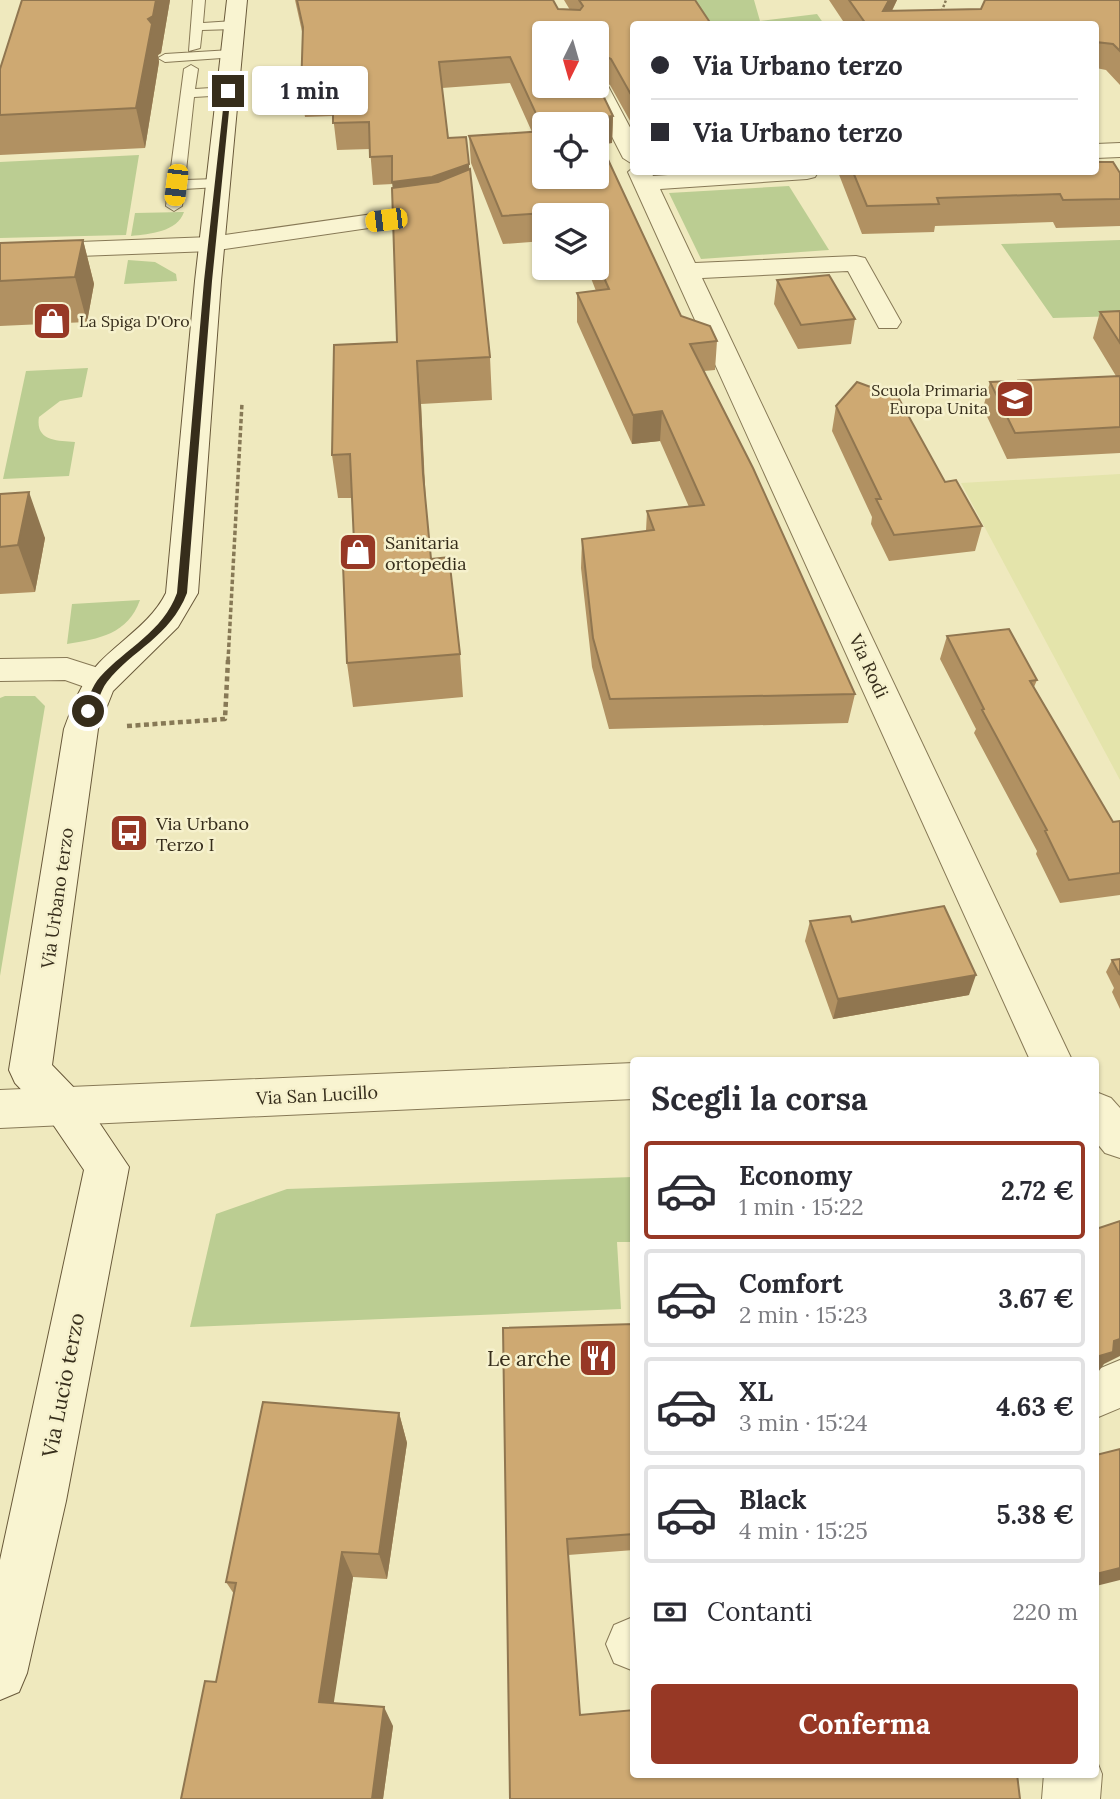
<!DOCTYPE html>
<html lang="it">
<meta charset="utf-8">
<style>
:root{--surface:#fff;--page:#f7f7f7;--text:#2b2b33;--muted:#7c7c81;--line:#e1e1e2;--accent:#973825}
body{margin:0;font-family:Lora,serif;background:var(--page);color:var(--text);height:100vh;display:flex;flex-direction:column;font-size:26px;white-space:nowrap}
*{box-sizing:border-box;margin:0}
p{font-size:23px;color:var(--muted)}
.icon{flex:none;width:38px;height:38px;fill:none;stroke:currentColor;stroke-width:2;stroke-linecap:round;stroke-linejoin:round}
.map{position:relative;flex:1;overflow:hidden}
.details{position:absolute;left:630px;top:1057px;width:469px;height:721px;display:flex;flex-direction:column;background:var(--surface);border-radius:7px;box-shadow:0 2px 5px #0004}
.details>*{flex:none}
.banner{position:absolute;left:630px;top:21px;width:469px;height:154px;border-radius:7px;box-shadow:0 2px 5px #0004;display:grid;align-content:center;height:154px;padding:0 21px;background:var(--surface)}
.needle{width:46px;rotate:185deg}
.controls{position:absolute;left:532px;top:21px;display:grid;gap:14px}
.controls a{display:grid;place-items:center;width:77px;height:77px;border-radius:7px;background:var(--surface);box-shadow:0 2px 5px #0004;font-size:35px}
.end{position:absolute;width:32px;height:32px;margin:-16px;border:9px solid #362d1b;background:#fff;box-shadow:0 0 0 4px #fff}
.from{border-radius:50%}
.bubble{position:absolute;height:49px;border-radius:7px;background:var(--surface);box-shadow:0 2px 5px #0004;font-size:23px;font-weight:800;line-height:49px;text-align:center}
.car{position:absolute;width:21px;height:42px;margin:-21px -10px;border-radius:9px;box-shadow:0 0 5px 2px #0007;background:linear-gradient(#f5c518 24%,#345 0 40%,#f5c518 0 76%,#345 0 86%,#f5c518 0)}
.banner b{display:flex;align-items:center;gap:24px;height:66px;font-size:26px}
.banner b+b{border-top:2px solid var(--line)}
.banner i{width:18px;height:18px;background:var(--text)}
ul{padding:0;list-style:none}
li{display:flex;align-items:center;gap:21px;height:98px;margin:0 14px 10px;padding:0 7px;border:4px solid var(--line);border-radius:7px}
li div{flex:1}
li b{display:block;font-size:26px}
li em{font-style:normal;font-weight:800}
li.active{border-color:var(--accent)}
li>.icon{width:63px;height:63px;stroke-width:1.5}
h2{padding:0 21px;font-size:32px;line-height:84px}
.pay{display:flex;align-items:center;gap:18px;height:77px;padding:0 21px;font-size:26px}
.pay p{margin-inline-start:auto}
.button{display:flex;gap:14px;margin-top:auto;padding:14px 21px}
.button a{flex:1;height:80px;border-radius:7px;background:var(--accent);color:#fff;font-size:28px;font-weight:800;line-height:80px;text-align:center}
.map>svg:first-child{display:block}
</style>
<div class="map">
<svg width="1120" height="1799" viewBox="0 0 1120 1799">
<rect width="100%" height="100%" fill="#efe9be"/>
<path fill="#e4e4ab" d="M 1120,474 L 1120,780 L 961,483 Z"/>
<path fill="#bbcd92" d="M 582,0 L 754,0 L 760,21 L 817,14 L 824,24 L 666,24 Z
M 139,155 L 126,235 L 0,238 L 0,162 Z
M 789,186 L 829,250 L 701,259 L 669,193 Z
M 184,212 C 177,232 150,234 131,236 L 135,213 Z
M 1120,240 L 1120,316 L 1053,318 L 1001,244 Z
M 128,260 L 155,262 L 176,274 L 177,281 L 124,284 Z
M 88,368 L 82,397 L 60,401 L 39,417 C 35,441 57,441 75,442 L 69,476 L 3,479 L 26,371 Z
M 140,600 C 128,634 99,639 67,644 L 72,604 Z
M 5,696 L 35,696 L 45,706 L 0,976 L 0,698 Z
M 633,1177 L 633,1242 L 617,1242 L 621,1309 L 190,1327 L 216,1214 L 287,1189 Z"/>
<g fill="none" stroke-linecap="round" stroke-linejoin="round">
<g stroke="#877956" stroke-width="2">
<path id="lane" d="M 193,0 L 205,0 L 203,23 L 234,21 L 240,25 L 234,29 L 202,30 L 200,48 L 189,51 Z
M 231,50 L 236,51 L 236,57 L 165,62 L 158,58 L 165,54 Z
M 191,65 L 198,69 L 195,89 L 228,87 L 235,91 L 228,95 L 194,97 L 185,180 L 218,179 L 225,183 L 218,187 L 184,189 L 182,206 L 174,211 L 166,206 L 184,69 Z"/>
</g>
<g stroke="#877956" stroke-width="2">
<path id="street" d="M 597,80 L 608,86 L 634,135 L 634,165 L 623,158 L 586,86 L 597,86 Z
M 1120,143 L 1120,157 L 1096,158 L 1096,144 Z
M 634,167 L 634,172 L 651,172 L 653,176 L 713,172 L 818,172 L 815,177 L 807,179 L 660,189 L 695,263 L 856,256 L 865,258 L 901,322 L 897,328 L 879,328 L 848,271 L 702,278 L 1072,1060 L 1030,1060 L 628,172 Z
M 443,204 L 451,206 L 455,211 L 451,216 L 211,251 L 0,259 L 0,245 L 211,237 Z
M 67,658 L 114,673 L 119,681 L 114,689 L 102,693 L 65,680 L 0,681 L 0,659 Z
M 634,1063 L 634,1099 L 0,1128 L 0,1090 Z
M 1096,1092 L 1111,1098 L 1120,1108 L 1120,1158 L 1105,1153 L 1096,1142 Z
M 1120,1360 L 1120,1408 L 1096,1418 L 1096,1370 Z
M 633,1617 L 634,1617 L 634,1671 L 614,1663 L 606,1644 L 614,1625 Z
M 1096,1759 L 1102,1774 L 1100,1799 L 1042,1799 L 1044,1774 L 1096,1774 Z"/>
</g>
<g stroke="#69593a" stroke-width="2">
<path id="secondary" d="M 227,0 L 247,0 L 221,281 L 198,593 L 178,627 L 113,691 L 98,729 L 52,1065 L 80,1094 L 129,1167 L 66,1501 L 27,1673 L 19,1692 L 0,1700 L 0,1560 L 84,1170 L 50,1120 L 15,1083 L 9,1070 L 64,729 C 73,705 81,682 99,663 C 122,639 151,623 166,593 L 195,281 Z"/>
</g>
<path stroke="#877956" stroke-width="2.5" stroke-dasharray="2.5 2" stroke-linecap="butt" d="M 937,24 L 946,0"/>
<path stroke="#877956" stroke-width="3.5" stroke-dasharray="4.5 2.5" stroke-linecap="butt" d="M 228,661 L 242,403"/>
<path stroke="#877956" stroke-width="4.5" stroke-dasharray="5 3.5" stroke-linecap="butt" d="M 127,726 L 225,719 L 228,660"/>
<use href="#lane" fill="#f9f4d1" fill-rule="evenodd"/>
<use href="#street" fill="#f9f4d1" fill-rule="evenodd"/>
<use href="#secondary" fill="#f9f4d1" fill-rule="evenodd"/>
</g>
<path fill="#b19162" d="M 22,0 L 170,0 L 161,53 L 158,55 L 159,62 L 145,148 L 0,155 L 0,69 Z
M 295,0 L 553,0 L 558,9 L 570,10 L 564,0 L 695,0 L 634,24 L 634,128 L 610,85 L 597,78 L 597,33 L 544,33 L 613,116 L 612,143 L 601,144 L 681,316 L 717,341 L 715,370 L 704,371 L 855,694 L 848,723 L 609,729 L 592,667 L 581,568 L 582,539 L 646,531 L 647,511 L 689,507 L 660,441 L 632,444 L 577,322 L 577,293 L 596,291 L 587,268 L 597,268 L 597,215 L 544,215 L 544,241 L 503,244 L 471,163 L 469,136 L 532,132 L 510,83 L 442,88 L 448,138 L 469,169 L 490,357 L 492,400 L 421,404 L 426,504 L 431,559 L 460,654 L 463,697 L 353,707 L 347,663 L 355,564 L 352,498 L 338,498 L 332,455 L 397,342 L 393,188 L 393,184 L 373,185 L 370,149 L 337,150 L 333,116 L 305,117 L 301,91 L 303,36 Z
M 829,0 L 897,0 L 892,11 L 981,9 L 1120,0 L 1120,85 L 1106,70 L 1096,68 L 1096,24 L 845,24 Z
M 838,172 L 1096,172 L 1120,173 L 1120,226 L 1056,228 L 1053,222 L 935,226 L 934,232 L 862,234 Z
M 83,240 L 94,284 L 87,322 L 0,326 L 0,243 Z
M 777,280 L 855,319 L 851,344 L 798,349 L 774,304 Z
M 1120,311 L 1120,453 L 1007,459 L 983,408 L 990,382 L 1116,376 L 1093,338 L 1100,312 Z
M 836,406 L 945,482 L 982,526 L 975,551 L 889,561 L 871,524 L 872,517 L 832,431 Z
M 0,494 L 45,538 L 35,592 L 0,594 Z
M 947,636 L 1037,680 L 1034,687 L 1113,822 L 1120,821 L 1120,895 L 1060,903 L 1036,854 L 1037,851 L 974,733 L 976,729 L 940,659 Z
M 810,921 L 852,922 L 969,995 L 833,1019 L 805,941 Z
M 1120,959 L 1120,1009 L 1112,992 L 1114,988 L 1106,972 L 1112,960 Z
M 634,1324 L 634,1550 L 568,1555 L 580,1715 L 510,1799 L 503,1328 Z
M 399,1413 L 407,1443 L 387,1579 L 353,1577 L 333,1703 L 393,1726 L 383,1799 L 181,1799 L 216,1682 L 234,1594 L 226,1582 Z"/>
<path fill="#907650" d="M 156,0 L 170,0 L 161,53 L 158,55 L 159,62 L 145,148 L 136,108 L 148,19 Z
M 889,0 L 897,0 L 885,24 L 883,11 Z
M 613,116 L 612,143 L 597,145 L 597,124 L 589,124 L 589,119 Z
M 469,164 L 470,191 L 395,210 L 392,182 Z
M 83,240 L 94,284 L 87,322 L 75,277 Z
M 417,361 L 421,404 L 426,518 L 423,474 Z
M 662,411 L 660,441 L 632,444 L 633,415 Z
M 29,492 L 45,538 L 35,592 L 18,545 Z
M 976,975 L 969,995 L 833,1019 L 838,999 Z
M 1120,1339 L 1120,1356 L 1104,1364 L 1096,1375 L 1096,1357 L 1114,1341 Z
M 399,1413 L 407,1443 L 387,1579 L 379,1554 Z
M 342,1552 L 353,1577 L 331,1721 L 319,1702 Z
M 1120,1568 L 1120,1580 L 1096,1586 L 1096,1574 Z
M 384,1707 L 393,1726 L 383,1799 L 372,1799 Z"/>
<path fill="#cea972" stroke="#907650" stroke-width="2" d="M 22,0 L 156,0 L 153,16 L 148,19 L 152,24 L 136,108 L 0,115 L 0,69 Z
M 297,0 L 553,0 L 558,9 L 580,10 L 583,6 L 579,0 L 695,0 L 711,24 L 634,24 L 634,100 L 611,59 L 597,52 L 597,33 L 544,33 L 544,86 L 597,86 L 597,83 L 613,116 L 589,119 L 591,124 L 544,124 L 544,177 L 597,177 L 597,136 L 681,316 L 710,326 L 717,341 L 690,344 L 753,468 L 855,694 L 610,699 L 593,638 L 582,539 L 654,530 L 647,511 L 704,505 L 662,411 L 633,415 L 577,293 L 609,289 L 597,262 L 597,215 L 576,215 L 574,211 L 502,216 L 469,136 L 544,131 L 510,57 L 439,62 L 448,138 L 466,137 L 469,164 L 432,177 L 392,182 L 392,156 L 370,157 L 369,122 L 333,123 L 333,89 L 301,91 L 303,27 Z
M 849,0 L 889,0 L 883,11 L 981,9 L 985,0 L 1120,0 L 1120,51 L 1113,44 L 1096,42 L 1096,24 L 866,24 Z
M 1096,162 L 1113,162 L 1120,173 L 1120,199 L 1063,200 L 1060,194 L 937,198 L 939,204 L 867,206 L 853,172 L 1096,172 Z
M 470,169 L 490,357 L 417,361 L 423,474 L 431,559 L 449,557 L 460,654 L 347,663 L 343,565 L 355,564 L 350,454 L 332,455 L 334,345 L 397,342 L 392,188 L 438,182 Z
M 83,240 L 75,277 L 0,281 L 0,243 Z
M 829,275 L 855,319 L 801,325 L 777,280 Z
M 1120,311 L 1120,343 L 1100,312 Z
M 1120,376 L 1120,427 L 1015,433 L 990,382 Z
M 857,382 L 898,397 L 945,482 L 956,480 L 982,526 L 894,535 L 876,499 L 881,499 L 836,406 Z
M 29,492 L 18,545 L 0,547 L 0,494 Z
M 1009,629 L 1037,680 L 1030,681 L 1113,822 L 1120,821 L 1120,873 L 1069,880 L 1045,831 L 1047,830 L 982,710 L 984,709 L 947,636 Z
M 944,906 L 976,975 L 838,999 L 810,921 L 850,916 L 852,922 Z
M 1120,959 L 1120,975 L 1112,960 Z
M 1120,1221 L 1120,1339 L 1114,1341 L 1113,1352 L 1096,1357 L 1096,1229 Z
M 634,1324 L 634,1534 L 567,1539 L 580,1715 L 634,1710 L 634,1774 L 1017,1774 L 1020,1799 L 510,1799 L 503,1328 Z
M 263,1402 L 399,1413 L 379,1554 L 342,1552 L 319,1702 L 384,1707 L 372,1799 L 181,1799 L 205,1681 L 216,1682 L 236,1583 L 226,1582 Z
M 1120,1449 L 1120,1568 L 1096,1574 L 1096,1455 Z"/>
<path fill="#362d1b" d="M 228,89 L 231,91 L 212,281 L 187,593 C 170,637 133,649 107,682 C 99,692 98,708 88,715 L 83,711 C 88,700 92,686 100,677 C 126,648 163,632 177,593 L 204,281 L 225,91 Z"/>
<defs>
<g id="shop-square" transform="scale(2.0125)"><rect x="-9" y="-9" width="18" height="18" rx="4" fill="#973825" stroke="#f6f1cd"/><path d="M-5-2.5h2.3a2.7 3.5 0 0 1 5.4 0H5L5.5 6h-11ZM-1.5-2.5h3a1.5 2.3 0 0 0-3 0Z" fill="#fff"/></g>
<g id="school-square" transform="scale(2.0125)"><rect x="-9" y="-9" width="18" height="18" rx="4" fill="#973825" stroke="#f6f1cd"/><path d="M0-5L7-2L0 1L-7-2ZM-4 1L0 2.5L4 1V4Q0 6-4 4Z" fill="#fff"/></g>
<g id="bus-square" transform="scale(2.0125)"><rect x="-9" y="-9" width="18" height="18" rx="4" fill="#973825" stroke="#f6f1cd"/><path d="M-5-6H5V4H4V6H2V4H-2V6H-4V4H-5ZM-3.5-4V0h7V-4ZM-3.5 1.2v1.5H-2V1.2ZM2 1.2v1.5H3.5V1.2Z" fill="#fff"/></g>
<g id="restaurant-square" transform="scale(2.0125)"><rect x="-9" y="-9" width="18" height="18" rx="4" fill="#973825" stroke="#f6f1cd"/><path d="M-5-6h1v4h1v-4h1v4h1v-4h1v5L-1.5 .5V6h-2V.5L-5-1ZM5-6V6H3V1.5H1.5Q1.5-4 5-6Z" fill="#fff"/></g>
</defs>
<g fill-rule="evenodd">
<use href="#shop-square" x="52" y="321"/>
<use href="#school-square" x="1015" y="399"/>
<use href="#shop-square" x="358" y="552"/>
<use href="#bus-square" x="129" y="833"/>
<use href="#restaurant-square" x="598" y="1358"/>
</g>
<g text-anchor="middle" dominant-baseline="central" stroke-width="5" stroke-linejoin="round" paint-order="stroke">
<g font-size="16" fill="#362d1b" stroke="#f6f1cd" text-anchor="start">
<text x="79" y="321">La Spiga D'Oro</text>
<text x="988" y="390" text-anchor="end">Scuola Primaria<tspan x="988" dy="18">Europa Unita</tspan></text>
</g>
<g font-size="18" fill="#362d1b" stroke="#f6f1cd" text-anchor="start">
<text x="385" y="542">Sanitaria<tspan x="385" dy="21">ortopedia</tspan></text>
<text x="156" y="823">Via Urbano<tspan x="156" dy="21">Terzo I</tspan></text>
</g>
<g font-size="18" fill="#362d1b" stroke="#f6f1cd">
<text transform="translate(869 666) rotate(65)">Via Rodi</text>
<text transform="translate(57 898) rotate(-82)">Via Urbano terzo</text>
<text transform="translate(317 1095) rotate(-3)">Via San Lucillo</text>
</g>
<g font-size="21" fill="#362d1b" stroke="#f6f1cd" text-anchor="end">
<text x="571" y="1358">Le arche</text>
</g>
<g font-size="21" fill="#362d1b" stroke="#f6f1cd">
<text transform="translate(63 1385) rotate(-79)">Via Lucio terzo</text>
</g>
</g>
</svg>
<div class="controls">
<a><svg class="needle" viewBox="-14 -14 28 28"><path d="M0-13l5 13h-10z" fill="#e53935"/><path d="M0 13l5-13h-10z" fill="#7c7c81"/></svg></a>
<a><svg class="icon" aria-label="locate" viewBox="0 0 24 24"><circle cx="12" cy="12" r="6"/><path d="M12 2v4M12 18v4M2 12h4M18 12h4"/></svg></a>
<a><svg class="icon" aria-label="layers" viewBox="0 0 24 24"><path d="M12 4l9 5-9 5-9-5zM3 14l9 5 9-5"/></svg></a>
</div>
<i class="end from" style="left:88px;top:711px"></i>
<i class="end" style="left:228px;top:91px"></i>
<div class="bubble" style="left:252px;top:66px;width:116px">1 min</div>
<i class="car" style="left:176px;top:185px;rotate:187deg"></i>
<i class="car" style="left:386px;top:220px;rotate:263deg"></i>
<div class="banner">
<b><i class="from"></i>Via Urbano terzo</b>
<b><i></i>Via Urbano terzo</b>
</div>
<section class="details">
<h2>Scegli la corsa</h2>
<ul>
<li class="active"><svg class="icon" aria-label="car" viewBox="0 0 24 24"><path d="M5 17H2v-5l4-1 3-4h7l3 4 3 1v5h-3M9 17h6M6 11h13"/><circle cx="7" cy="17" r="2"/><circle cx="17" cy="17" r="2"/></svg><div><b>Economy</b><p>1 min · 15:22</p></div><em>2.72 €</em></li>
<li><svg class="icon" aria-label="car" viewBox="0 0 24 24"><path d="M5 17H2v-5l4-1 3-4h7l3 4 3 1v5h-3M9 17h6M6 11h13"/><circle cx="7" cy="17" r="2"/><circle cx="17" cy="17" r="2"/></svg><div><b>Comfort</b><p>2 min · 15:23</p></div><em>3.67 €</em></li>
<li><svg class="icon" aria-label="car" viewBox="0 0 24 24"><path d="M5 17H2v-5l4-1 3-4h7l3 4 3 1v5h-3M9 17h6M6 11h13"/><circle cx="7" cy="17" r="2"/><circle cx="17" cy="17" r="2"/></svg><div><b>XL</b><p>3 min · 15:24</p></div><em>4.63 €</em></li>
<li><svg class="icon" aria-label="car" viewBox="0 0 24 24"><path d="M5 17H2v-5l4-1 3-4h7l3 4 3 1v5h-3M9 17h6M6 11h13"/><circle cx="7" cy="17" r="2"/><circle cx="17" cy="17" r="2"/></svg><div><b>Black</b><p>4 min · 15:25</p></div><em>5.38 €</em></li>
</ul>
<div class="pay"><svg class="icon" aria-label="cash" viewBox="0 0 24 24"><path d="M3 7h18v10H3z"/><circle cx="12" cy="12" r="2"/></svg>Contanti<p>220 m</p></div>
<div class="button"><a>Conferma</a></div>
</section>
</div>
